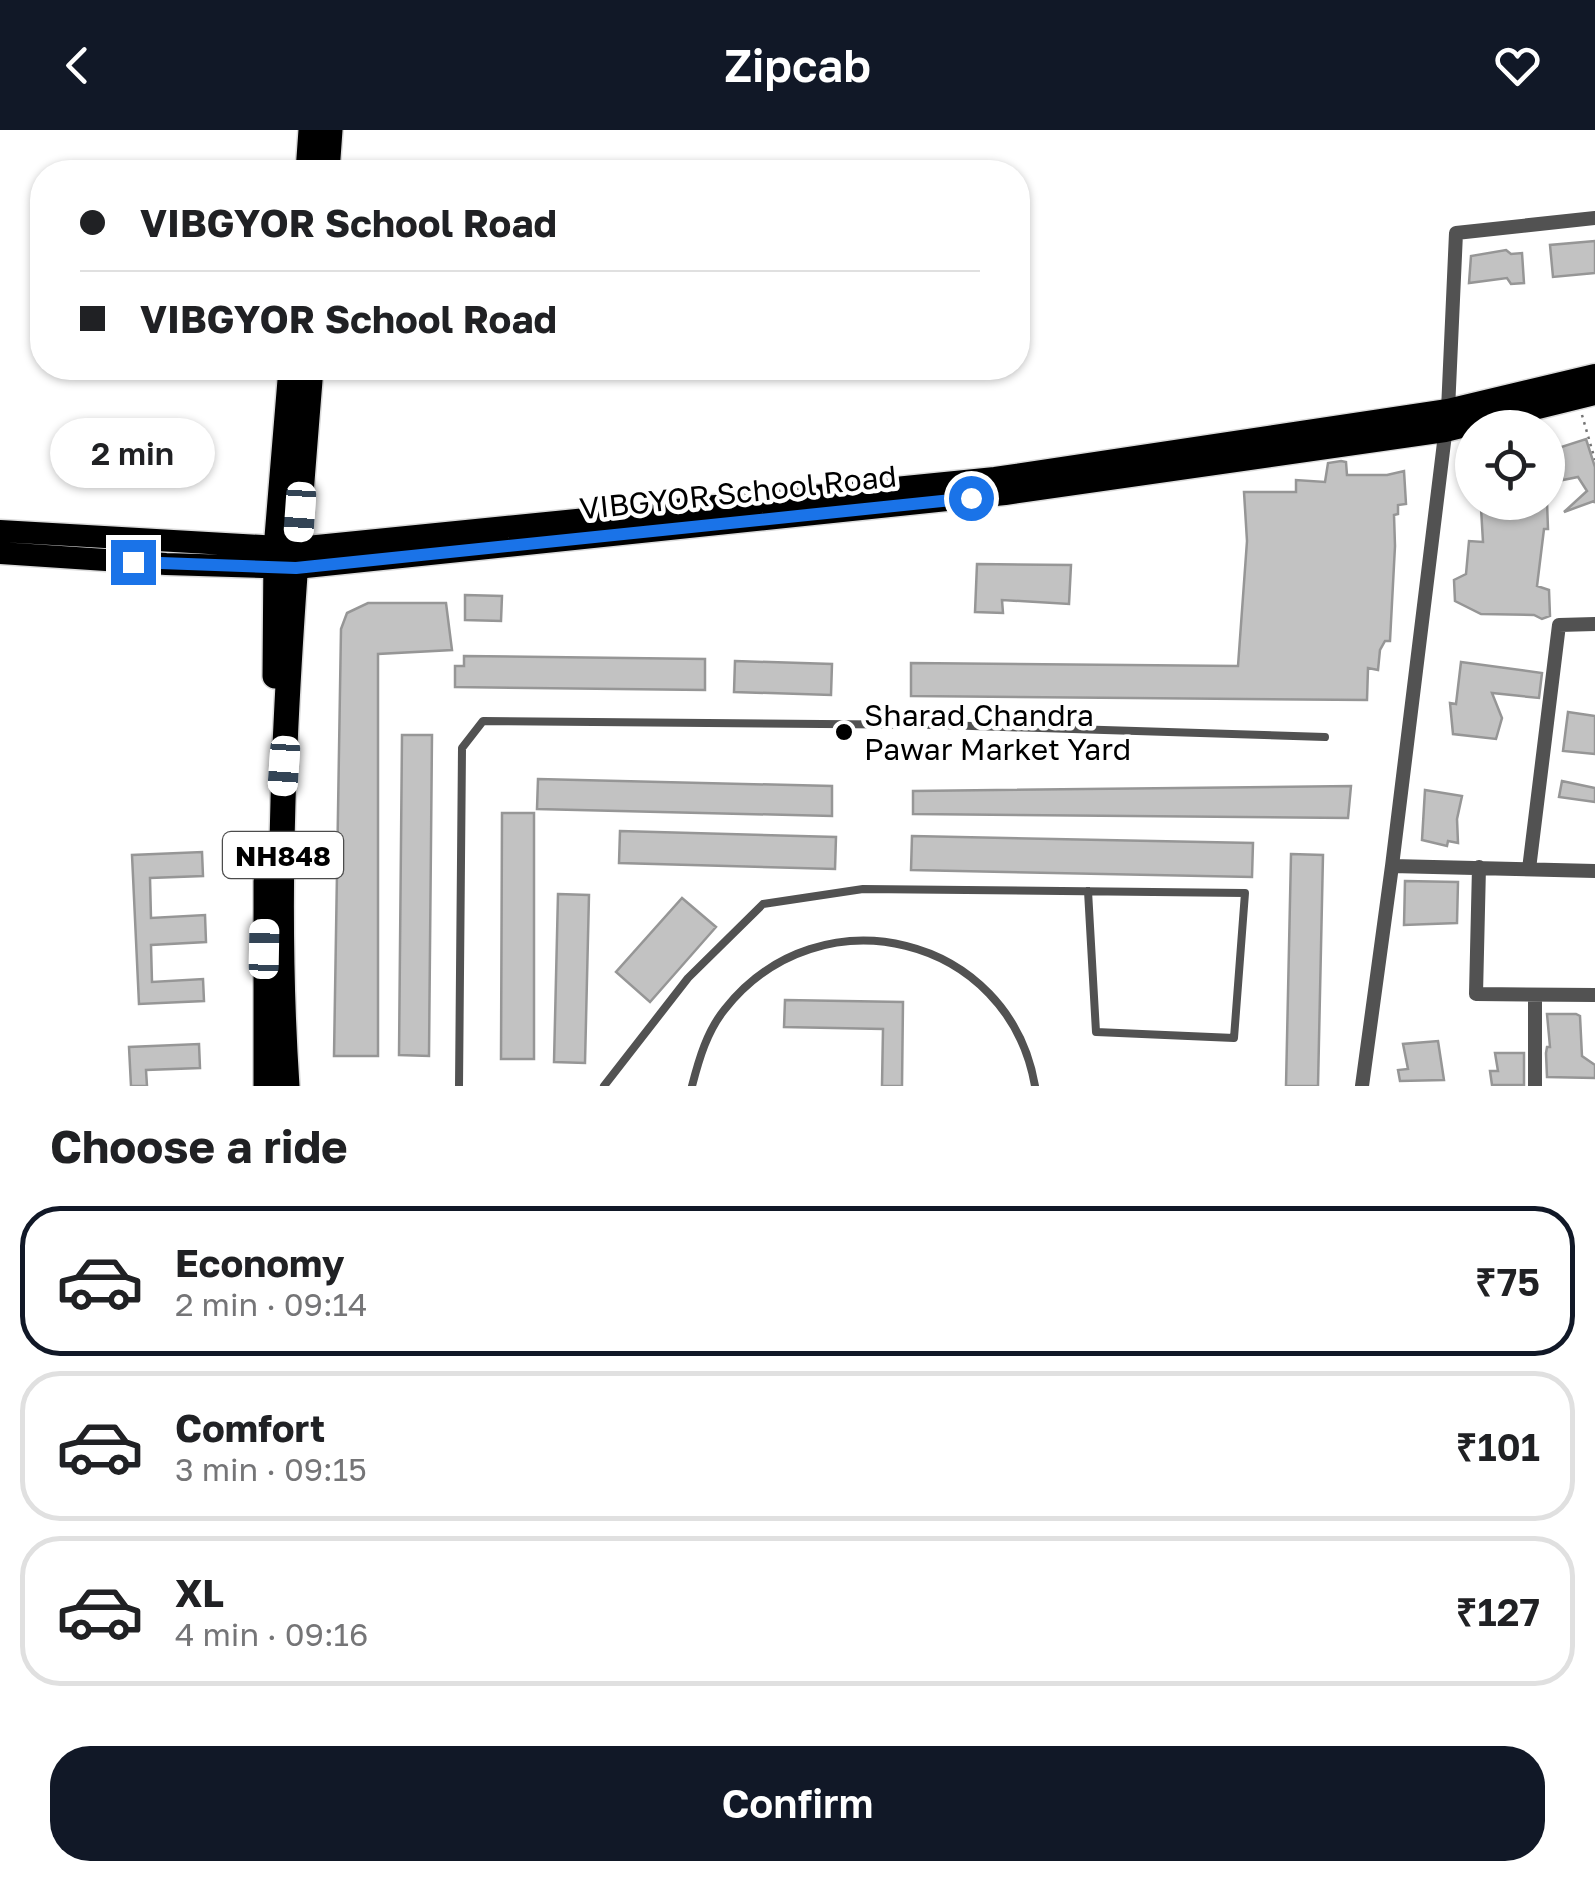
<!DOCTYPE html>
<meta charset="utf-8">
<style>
:root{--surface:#fff;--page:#f2f2f2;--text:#202124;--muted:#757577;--line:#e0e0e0;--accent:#111827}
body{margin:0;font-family:"Golos Text",sans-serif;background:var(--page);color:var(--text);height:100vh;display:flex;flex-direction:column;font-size:38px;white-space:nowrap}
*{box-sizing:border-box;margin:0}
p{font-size:32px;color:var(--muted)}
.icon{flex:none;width:55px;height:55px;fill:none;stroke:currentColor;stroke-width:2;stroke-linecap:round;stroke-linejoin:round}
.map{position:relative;height:956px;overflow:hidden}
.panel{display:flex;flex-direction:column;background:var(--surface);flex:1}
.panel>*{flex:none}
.top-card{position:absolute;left:30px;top:30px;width:1000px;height:220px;border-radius:40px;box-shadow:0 2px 8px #0004;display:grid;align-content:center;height:220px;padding:0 50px;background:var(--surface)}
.buttons{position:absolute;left:1455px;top:280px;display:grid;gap:20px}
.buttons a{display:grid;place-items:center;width:110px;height:110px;border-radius:50%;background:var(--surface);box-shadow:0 2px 8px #0004;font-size:50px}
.end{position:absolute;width:45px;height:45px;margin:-22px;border:12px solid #1a73e8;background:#fff;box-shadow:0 0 0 5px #fff}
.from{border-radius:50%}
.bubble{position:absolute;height:70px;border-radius:35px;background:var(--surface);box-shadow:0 2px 8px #0004;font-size:32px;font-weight:600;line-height:70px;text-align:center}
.car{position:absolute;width:30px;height:60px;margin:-30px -15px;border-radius:12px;box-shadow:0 0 8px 2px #0007;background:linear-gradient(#fff 24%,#345 0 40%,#fff 0 76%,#345 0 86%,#fff 0)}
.top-card b{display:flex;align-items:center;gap:35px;height:95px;font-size:38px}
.top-card b+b{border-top:2px solid var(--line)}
.top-card i{width:25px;height:25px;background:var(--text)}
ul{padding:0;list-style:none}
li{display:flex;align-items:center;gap:30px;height:150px;margin:0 20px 15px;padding:0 30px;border:5px solid var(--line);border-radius:40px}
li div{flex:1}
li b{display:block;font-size:38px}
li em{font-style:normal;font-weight:600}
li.selected{border-color:var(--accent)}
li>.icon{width:90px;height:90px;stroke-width:1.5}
h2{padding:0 50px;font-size:45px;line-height:120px}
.button{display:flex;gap:20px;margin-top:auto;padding:20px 50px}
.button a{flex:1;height:115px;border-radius:40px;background:var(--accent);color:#fff;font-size:40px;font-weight:600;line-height:115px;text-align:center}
header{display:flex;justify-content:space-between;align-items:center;height:130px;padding:0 50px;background:var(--accent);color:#fff;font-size:45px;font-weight:600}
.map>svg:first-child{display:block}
</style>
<header><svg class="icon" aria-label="back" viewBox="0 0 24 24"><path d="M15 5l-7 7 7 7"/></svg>Zipcab<svg class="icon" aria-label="heart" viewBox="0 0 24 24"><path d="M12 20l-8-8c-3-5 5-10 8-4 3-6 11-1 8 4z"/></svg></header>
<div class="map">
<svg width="1595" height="956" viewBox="0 0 1595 956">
<rect width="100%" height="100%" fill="#fff"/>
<path fill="#c2c2c2" stroke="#969696" stroke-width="2.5" d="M 1595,111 L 1595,143 L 1553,147 L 1550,115 Z
M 1506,120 L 1511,124 L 1522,123 L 1524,153 L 1511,154 L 1507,148 L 1469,153 L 1471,126 Z
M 1586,309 L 1595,337 L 1595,373 L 1594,371 L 1564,382 L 1587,361 L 1578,347 L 1563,350 L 1555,319 Z
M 1341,331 L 1346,332 L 1347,345 L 1387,345 L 1404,341 L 1406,374 L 1398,375 L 1398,384 L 1394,385 L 1395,416 L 1390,511 L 1385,511 L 1380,520 L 1378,540 L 1368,538 L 1367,570 L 911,566 L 911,533 L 1238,536 L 1247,411 L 1244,362 L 1296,362 L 1296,350 L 1325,352 L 1328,333 Z
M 1506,372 L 1547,372 L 1548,399 L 1544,399 L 1537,456 L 1549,460 L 1550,486 L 1542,489 L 1534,485 L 1481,484 L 1455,471 L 1454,450 L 1466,444 L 1469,411 L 1483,412 L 1481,378 L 1507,376 Z
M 977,434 L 1071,435 L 1069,474 L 1002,470 L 1003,483 L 975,482 Z
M 465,465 L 502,466 L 501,491 L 465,490 Z
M 368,473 L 446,473 L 452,520 L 378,524 L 378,926 L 334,926 L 341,499 L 347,483 Z
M 464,526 L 705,529 L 705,560 L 455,557 L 455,536 L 464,536 Z
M 735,531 L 832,534 L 831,565 L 734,562 Z
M 1461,532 L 1542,543 L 1539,568 L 1492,563 L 1502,588 L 1496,609 L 1453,604 L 1450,573 L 1456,574 Z
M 1568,582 L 1595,586 L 1595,624 L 1563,621 Z
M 402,605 L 432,605 L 429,926 L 399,925 Z
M 538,649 L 832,656 L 832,686 L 537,679 Z
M 1562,651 L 1595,658 L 1595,672 L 1559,667 Z
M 1351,656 L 1348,688 L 913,684 L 913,661 Z
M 1425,660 L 1462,666 L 1457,689 L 1458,713 L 1448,711 L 1447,716 L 1422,710 Z
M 502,683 L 534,683 L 534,929 L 501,929 Z
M 620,701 L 836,707 L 835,739 L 619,733 Z
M 912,706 L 1253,713 L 1252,747 L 911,740 Z
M 202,722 L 203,746 L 150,748 L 151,788 L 205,785 L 206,812 L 151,815 L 152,852 L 203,849 L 204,871 L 139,874 L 132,725 Z
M 1291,724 L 1323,725 L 1318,956 L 1286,956 Z
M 1405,751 L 1458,752 L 1457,793 L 1404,795 Z
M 558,764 L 589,765 L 585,933 L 554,932 Z
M 682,768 L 716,797 L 650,872 L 616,842 Z
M 785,870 L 903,872 L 902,956 L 882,956 L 883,899 L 784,897 Z
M 1547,884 L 1576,884 L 1580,886 L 1582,926 L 1595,935 L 1595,948 L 1547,947 L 1546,923 L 1547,917 L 1550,917 Z
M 1438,911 L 1444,950 L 1400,951 L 1398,940 L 1408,939 L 1403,914 Z
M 199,914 L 200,938 L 146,940 L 147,956 L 131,956 L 129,917 Z
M 1495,923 L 1524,923 L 1524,955 L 1492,955 L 1490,941 L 1498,941 Z"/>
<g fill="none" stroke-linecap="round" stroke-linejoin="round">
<g stroke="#dbdbdb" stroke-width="25">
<path id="primary" d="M 0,401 L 297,418 L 995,348 L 1448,280 L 1595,245
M 0,423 L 166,434 L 296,438 L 1005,364 L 1445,301 L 1595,264"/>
</g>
<g stroke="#dbdbdb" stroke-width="28">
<path id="highway" d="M 308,42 L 311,0
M 327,42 L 330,0
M 275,546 L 276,419 L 291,238
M 266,751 L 266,956
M 287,956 C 271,717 292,476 311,238"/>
</g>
<path stroke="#747474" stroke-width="2.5" stroke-dasharray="2.5 5" stroke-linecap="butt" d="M 1582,285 L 1595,330"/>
<path stroke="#525252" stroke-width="8" d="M 459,956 L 462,618 L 483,591 L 942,595 L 1325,607
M 604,956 L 688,848 L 763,774 L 863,759 L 1245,763 L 1234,908 L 1096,902 L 1088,761
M 692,956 C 699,929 707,901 725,879 C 820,759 1009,805 1035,956"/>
<path stroke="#525252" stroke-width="14" d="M 1392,736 L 1448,280 L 1456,103 L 1595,88
M 1479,737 L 1476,864 L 1595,865
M 1529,739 L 1559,495 L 1595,494
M 1362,956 L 1392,736 L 1595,741
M 1535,956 L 1535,865"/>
<use href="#primary" stroke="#000" stroke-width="22"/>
<use href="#highway" stroke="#000" stroke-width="25"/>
</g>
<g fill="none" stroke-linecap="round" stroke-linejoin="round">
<path stroke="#1a73e8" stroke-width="12" d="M 133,432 L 296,438 L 971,368"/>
</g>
<circle fill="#000" stroke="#fff" stroke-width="4" cx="844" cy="602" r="10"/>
<g text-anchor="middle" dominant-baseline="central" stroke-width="9" stroke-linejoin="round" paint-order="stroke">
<rect fill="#fff" stroke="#4c4c4c" stroke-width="2.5" x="223" y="702" width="120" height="46" rx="8"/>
<g font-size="28" font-weight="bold" fill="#000">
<text x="283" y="725">NH848</text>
</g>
<g font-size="30" fill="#000" stroke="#fff">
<text transform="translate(738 362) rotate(-6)">VIBGYOR School Road</text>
</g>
<g font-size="30" fill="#000" stroke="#fff" text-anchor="start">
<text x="864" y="585">Sharad Chandra<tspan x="864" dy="34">Pawar Market Yard</tspan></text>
</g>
</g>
</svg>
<div class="buttons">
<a><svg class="icon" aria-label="locate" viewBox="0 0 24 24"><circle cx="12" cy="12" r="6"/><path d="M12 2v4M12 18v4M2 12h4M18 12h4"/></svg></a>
</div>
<i class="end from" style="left:971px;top:368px"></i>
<i class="end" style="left:133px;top:432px"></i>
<div class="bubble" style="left:50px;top:288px;width:165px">2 min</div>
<i class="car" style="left:300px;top:382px;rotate:184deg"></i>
<i class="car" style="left:284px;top:636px;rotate:184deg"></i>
<i class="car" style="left:264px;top:819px;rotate:1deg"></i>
<div class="top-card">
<b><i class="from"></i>VIBGYOR School Road</b>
<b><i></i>VIBGYOR School Road</b>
</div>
</div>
<section class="panel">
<h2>Choose a ride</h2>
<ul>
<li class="selected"><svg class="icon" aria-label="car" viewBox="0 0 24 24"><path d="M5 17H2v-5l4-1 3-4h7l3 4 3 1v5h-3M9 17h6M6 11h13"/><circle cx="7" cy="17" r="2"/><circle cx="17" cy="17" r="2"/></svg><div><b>Economy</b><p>2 min · 09:14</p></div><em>₹75</em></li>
<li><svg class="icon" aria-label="car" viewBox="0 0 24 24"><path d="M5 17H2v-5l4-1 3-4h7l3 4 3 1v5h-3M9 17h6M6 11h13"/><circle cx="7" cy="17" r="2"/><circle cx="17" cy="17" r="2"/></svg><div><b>Comfort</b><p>3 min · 09:15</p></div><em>₹101</em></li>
<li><svg class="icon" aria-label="car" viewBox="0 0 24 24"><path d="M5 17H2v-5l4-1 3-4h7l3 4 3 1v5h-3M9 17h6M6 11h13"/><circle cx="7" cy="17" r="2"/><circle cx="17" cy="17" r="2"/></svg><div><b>XL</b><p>4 min · 09:16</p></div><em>₹127</em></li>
</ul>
<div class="button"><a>Confirm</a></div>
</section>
